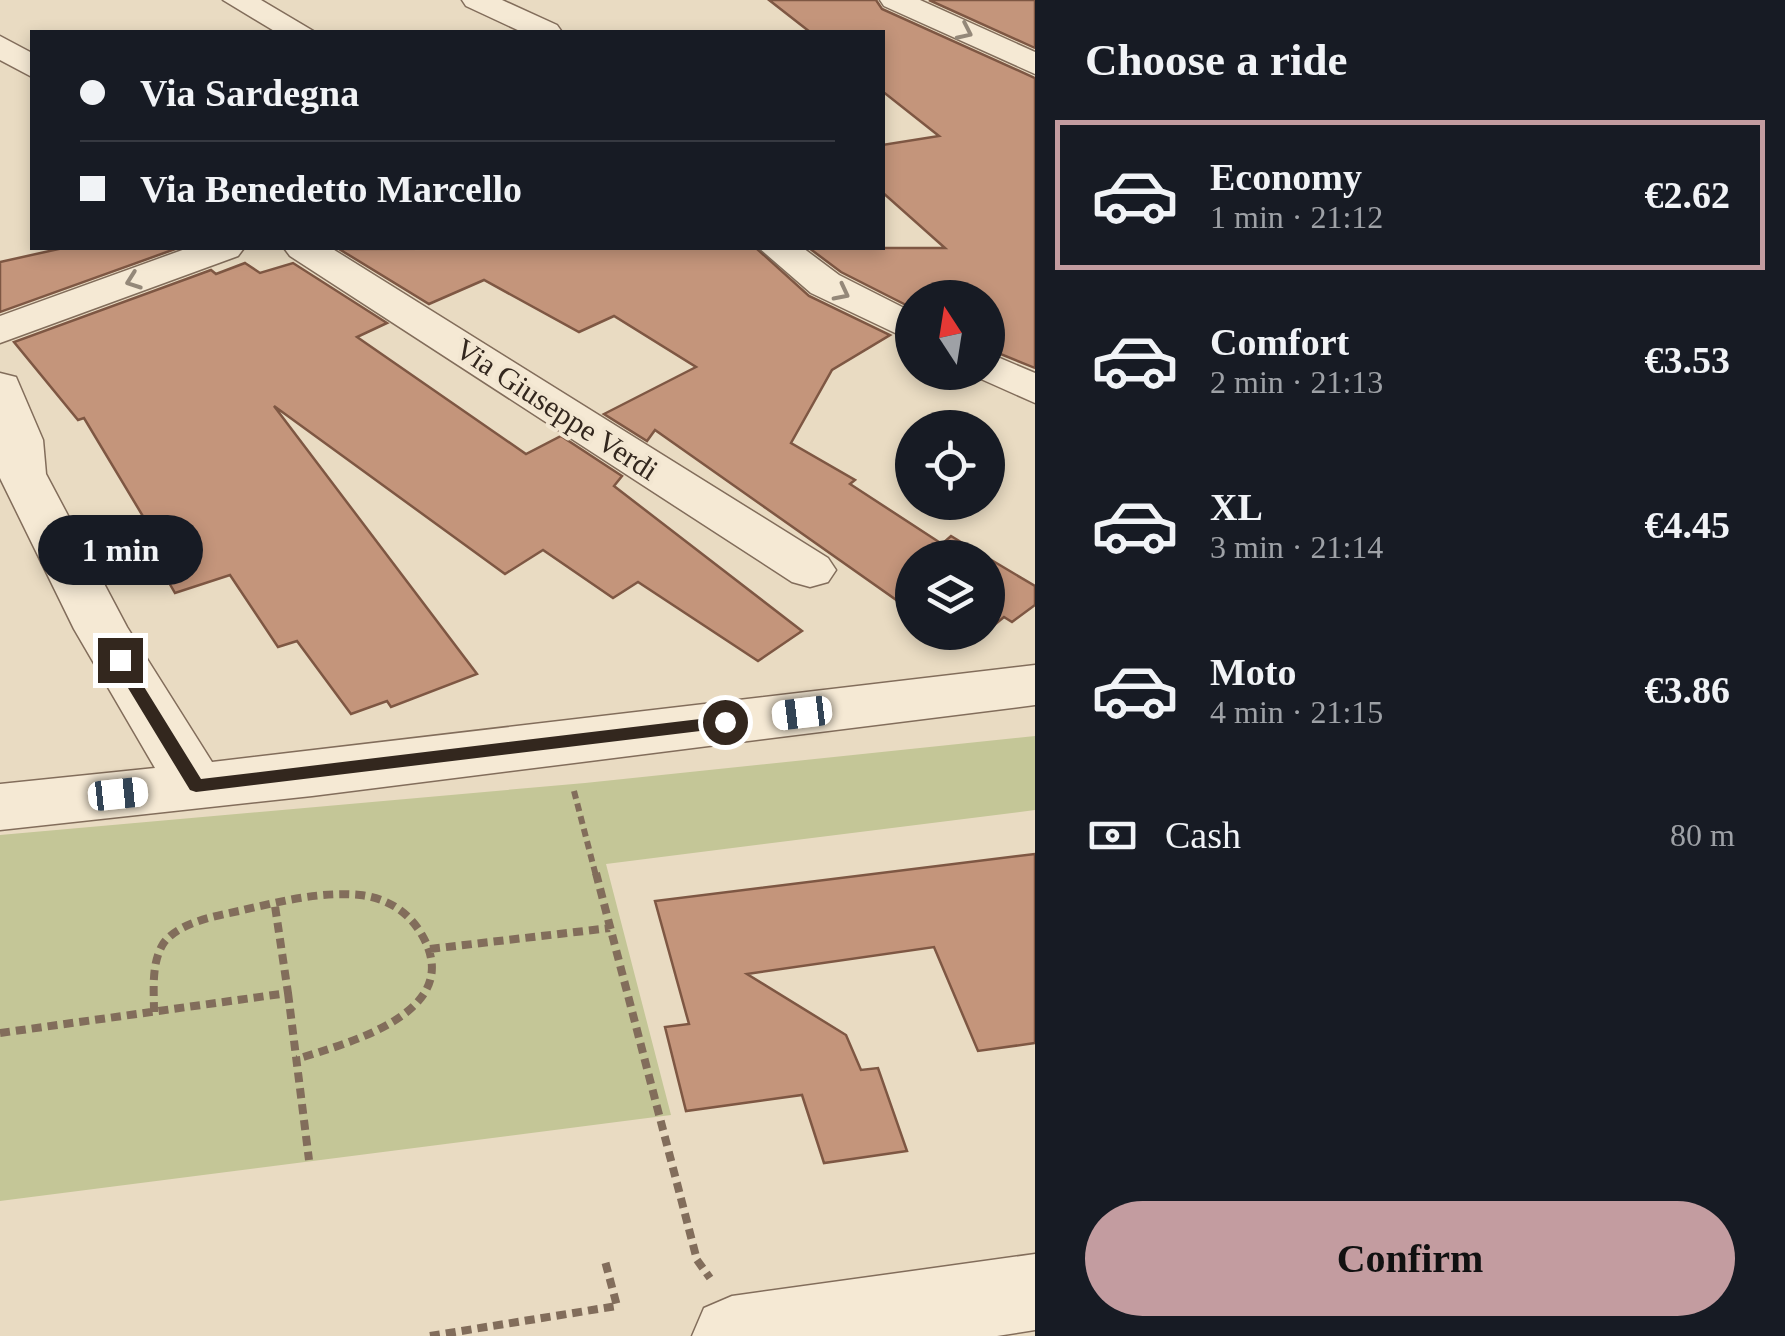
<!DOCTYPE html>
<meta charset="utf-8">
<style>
:root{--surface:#171b24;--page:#20242c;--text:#f1f3f6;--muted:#9ea1a6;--line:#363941;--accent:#c39ca0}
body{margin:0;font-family:"Times New Roman",serif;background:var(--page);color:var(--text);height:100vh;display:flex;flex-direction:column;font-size:38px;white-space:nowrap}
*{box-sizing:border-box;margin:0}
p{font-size:32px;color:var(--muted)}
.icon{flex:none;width:55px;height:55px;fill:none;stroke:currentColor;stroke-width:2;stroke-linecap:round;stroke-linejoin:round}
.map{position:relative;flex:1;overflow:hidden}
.drawer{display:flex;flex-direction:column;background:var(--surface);width:750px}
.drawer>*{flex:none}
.top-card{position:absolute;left:30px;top:30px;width:855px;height:220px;border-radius:0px;box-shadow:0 5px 15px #0003;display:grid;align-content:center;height:220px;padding:0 50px;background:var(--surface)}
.needle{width:65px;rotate:348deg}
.controls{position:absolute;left:895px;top:280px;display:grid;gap:20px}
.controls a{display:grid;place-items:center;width:110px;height:110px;border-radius:50%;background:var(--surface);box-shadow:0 5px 15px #0003;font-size:50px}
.end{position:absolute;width:45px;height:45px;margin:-22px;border:12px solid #33271e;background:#fff;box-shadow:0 0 0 5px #fff}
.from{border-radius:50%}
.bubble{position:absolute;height:70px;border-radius:35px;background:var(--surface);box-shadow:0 5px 15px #0003;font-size:32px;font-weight:800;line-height:70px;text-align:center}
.car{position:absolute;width:30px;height:60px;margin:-30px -15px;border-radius:12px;box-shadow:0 0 8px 2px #0007;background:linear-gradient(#fff 24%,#345 0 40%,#fff 0 76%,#345 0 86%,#fff 0)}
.top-card b{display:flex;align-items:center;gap:35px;height:95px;font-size:38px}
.top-card b+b{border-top:2px solid var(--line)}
.top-card i{width:25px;height:25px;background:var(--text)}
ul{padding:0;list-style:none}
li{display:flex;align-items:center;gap:30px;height:150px;margin:0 20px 15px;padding:0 30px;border:5px solid transparent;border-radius:0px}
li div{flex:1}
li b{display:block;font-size:38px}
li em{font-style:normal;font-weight:800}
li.active{border-color:var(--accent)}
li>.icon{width:90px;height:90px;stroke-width:1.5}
h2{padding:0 50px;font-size:45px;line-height:120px}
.pay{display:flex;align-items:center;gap:25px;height:110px;padding:0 50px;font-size:38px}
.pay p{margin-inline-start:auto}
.primary-button{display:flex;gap:20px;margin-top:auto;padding:20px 50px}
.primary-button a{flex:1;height:115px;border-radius:60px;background:var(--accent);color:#111;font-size:40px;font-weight:800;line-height:115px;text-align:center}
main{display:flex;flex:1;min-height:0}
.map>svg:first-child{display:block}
</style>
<main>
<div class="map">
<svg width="1035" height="1336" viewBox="0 0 1035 1336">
<rect width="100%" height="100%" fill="#e9dbc2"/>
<path fill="#c4c697" d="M 1035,736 L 1035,810 L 606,864 L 671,1115 L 0,1201 L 0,835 L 585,783 Z"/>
<path fill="#c4957b" stroke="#7e5743" stroke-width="2.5" d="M 769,0 L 876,0 L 882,9 L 1035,78 L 1035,368 L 988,349 L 988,298 L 912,298 L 912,308 L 841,272 L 809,248 L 945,248 L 882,192 L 882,145 L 939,136 L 882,91 L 882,32 L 810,32 Z
M 929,0 L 1035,0 L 1035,48 Z
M 63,248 L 178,248 L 0,312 L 0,262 Z
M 756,248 L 809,296 L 890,335 L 832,370 L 791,443 L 855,480 L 850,484 L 942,544 L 951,536 L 987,558 L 912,558 L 912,611 L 655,430 L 647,441 L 604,414 L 696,367 L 614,316 L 579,332 L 484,280 L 429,304 L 339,249 Z
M 245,263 L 260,273 L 293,263 L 387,323 L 357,337 L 526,454 L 561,436 L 622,476 L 614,486 L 802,631 L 758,661 L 638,582 L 613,598 L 543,550 L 505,574 L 274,406 L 477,674 L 391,707 L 387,701 L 351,714 L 297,641 L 278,647 L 230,575 L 175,593 L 145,541 L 156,538 L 84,418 L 78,420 L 14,342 L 211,270 L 216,274 Z
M 988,558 L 1035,586 L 1035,605 L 1012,622 L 1004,617 L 988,630 Z
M 1035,854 L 1035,1043 L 978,1051 L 934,947 L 747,974 L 846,1035 L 861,1070 L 878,1068 L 907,1151 L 824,1163 L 802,1095 L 686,1111 L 665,1027 L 689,1024 L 655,901 Z"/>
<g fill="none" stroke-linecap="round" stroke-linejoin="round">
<g stroke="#826d5b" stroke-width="3">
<path id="minor" d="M 223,0 L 261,0 L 315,32 L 276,32 Z
M 462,0 L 502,0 L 557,25 L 562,32 L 522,32 L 466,6 Z
M 880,0 L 920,0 L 1035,52 L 1035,74 L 884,6 Z
M 0,36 L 32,53 L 32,77 L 0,60 Z
M 188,248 L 244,248 L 238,256 L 0,343 L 0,316 Z
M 284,248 L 331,248 L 828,558 L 836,570 L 828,582 L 810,587 L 792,582 L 290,256 Z
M 759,248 L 803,248 L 839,275 L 912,312 L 912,341 L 811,293 Z
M 988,353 L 1035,373 L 1035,403 L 972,375 L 988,372 Z
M 0,373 L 16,377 L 43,440 L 46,474 L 127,627 L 212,762 L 1035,665 L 1035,705 L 312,796 L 0,830 L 0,784 L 155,768 L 74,629 L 0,478 Z
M 1035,1254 L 1035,1330 L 997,1336 L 692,1336 L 704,1308 L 732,1296 Z"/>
</g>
<path stroke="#826d5b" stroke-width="6" stroke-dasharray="8 5" stroke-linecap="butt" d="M 574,791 L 596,876"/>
<path stroke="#826d5b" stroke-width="8" stroke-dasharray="10 6" stroke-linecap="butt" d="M 596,873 L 697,1260 L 710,1278
M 430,949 L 610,928
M 288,993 L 309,1160
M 154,1012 C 154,990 151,964 163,944 C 177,923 215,916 239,911 C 277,902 321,891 360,895 C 387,898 409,912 422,935 C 467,1013 347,1043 297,1059
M 0,1033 L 288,993 L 275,906
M 430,1336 L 617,1306 L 605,1261"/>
<use href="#minor" fill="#f5e9d4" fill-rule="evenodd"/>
</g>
<defs><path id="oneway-chevron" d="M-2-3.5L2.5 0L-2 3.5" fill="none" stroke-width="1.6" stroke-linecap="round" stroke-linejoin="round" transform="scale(2.5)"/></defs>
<g stroke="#948879">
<use href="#oneway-chevron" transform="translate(965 32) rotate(25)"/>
<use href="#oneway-chevron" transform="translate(133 281) rotate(160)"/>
<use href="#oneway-chevron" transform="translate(842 293) rotate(27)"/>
</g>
<path fill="#33271e" d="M 114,656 L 125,656 L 201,779 L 725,716 L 733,722 L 725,728 L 196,792 L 190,790 L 111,660 Z"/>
<g text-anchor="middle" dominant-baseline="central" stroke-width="8" stroke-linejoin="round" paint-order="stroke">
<g font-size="30" fill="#33271e" stroke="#f2e6d1">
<text transform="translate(557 409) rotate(33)">Via Giuseppe Verdi</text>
</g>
</g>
</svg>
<div class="controls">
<a><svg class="needle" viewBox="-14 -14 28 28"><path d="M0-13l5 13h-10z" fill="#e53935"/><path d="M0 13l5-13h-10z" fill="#9ea1a6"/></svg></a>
<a><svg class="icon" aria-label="locate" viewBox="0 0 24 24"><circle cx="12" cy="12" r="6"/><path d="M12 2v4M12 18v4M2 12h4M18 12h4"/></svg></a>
<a><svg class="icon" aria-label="layers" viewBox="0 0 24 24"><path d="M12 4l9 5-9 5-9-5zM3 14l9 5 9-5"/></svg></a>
</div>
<i class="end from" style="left:725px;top:722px"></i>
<i class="end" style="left:120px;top:660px"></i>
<div class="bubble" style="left:38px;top:515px;width:165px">1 min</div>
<i class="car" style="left:802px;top:713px;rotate:263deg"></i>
<i class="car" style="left:118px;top:794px;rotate:84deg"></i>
<div class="top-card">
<b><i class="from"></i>Via Sardegna</b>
<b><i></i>Via Benedetto Marcello</b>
</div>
</div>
<section class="drawer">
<h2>Choose a ride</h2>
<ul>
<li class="active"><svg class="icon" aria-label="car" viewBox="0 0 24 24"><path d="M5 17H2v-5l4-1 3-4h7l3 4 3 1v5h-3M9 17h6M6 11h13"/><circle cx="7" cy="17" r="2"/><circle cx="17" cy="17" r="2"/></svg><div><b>Economy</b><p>1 min · 21:12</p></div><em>€2.62</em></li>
<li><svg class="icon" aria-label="car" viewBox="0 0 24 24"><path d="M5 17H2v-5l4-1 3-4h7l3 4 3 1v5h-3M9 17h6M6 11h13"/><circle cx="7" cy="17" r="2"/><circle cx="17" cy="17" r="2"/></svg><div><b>Comfort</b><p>2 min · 21:13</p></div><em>€3.53</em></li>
<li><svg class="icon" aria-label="car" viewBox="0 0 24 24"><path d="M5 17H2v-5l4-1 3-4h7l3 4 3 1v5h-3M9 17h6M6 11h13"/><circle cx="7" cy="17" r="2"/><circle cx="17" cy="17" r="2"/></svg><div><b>XL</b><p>3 min · 21:14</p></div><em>€4.45</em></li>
<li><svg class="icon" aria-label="car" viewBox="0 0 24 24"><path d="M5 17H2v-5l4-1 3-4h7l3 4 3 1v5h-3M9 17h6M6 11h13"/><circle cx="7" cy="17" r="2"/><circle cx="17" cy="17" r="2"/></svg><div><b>Moto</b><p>4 min · 21:15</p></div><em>€3.86</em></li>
</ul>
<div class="pay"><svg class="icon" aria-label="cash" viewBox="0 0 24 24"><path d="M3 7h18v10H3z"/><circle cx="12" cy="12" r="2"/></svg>Cash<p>80 m</p></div>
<div class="primary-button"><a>Confirm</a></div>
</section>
</main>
